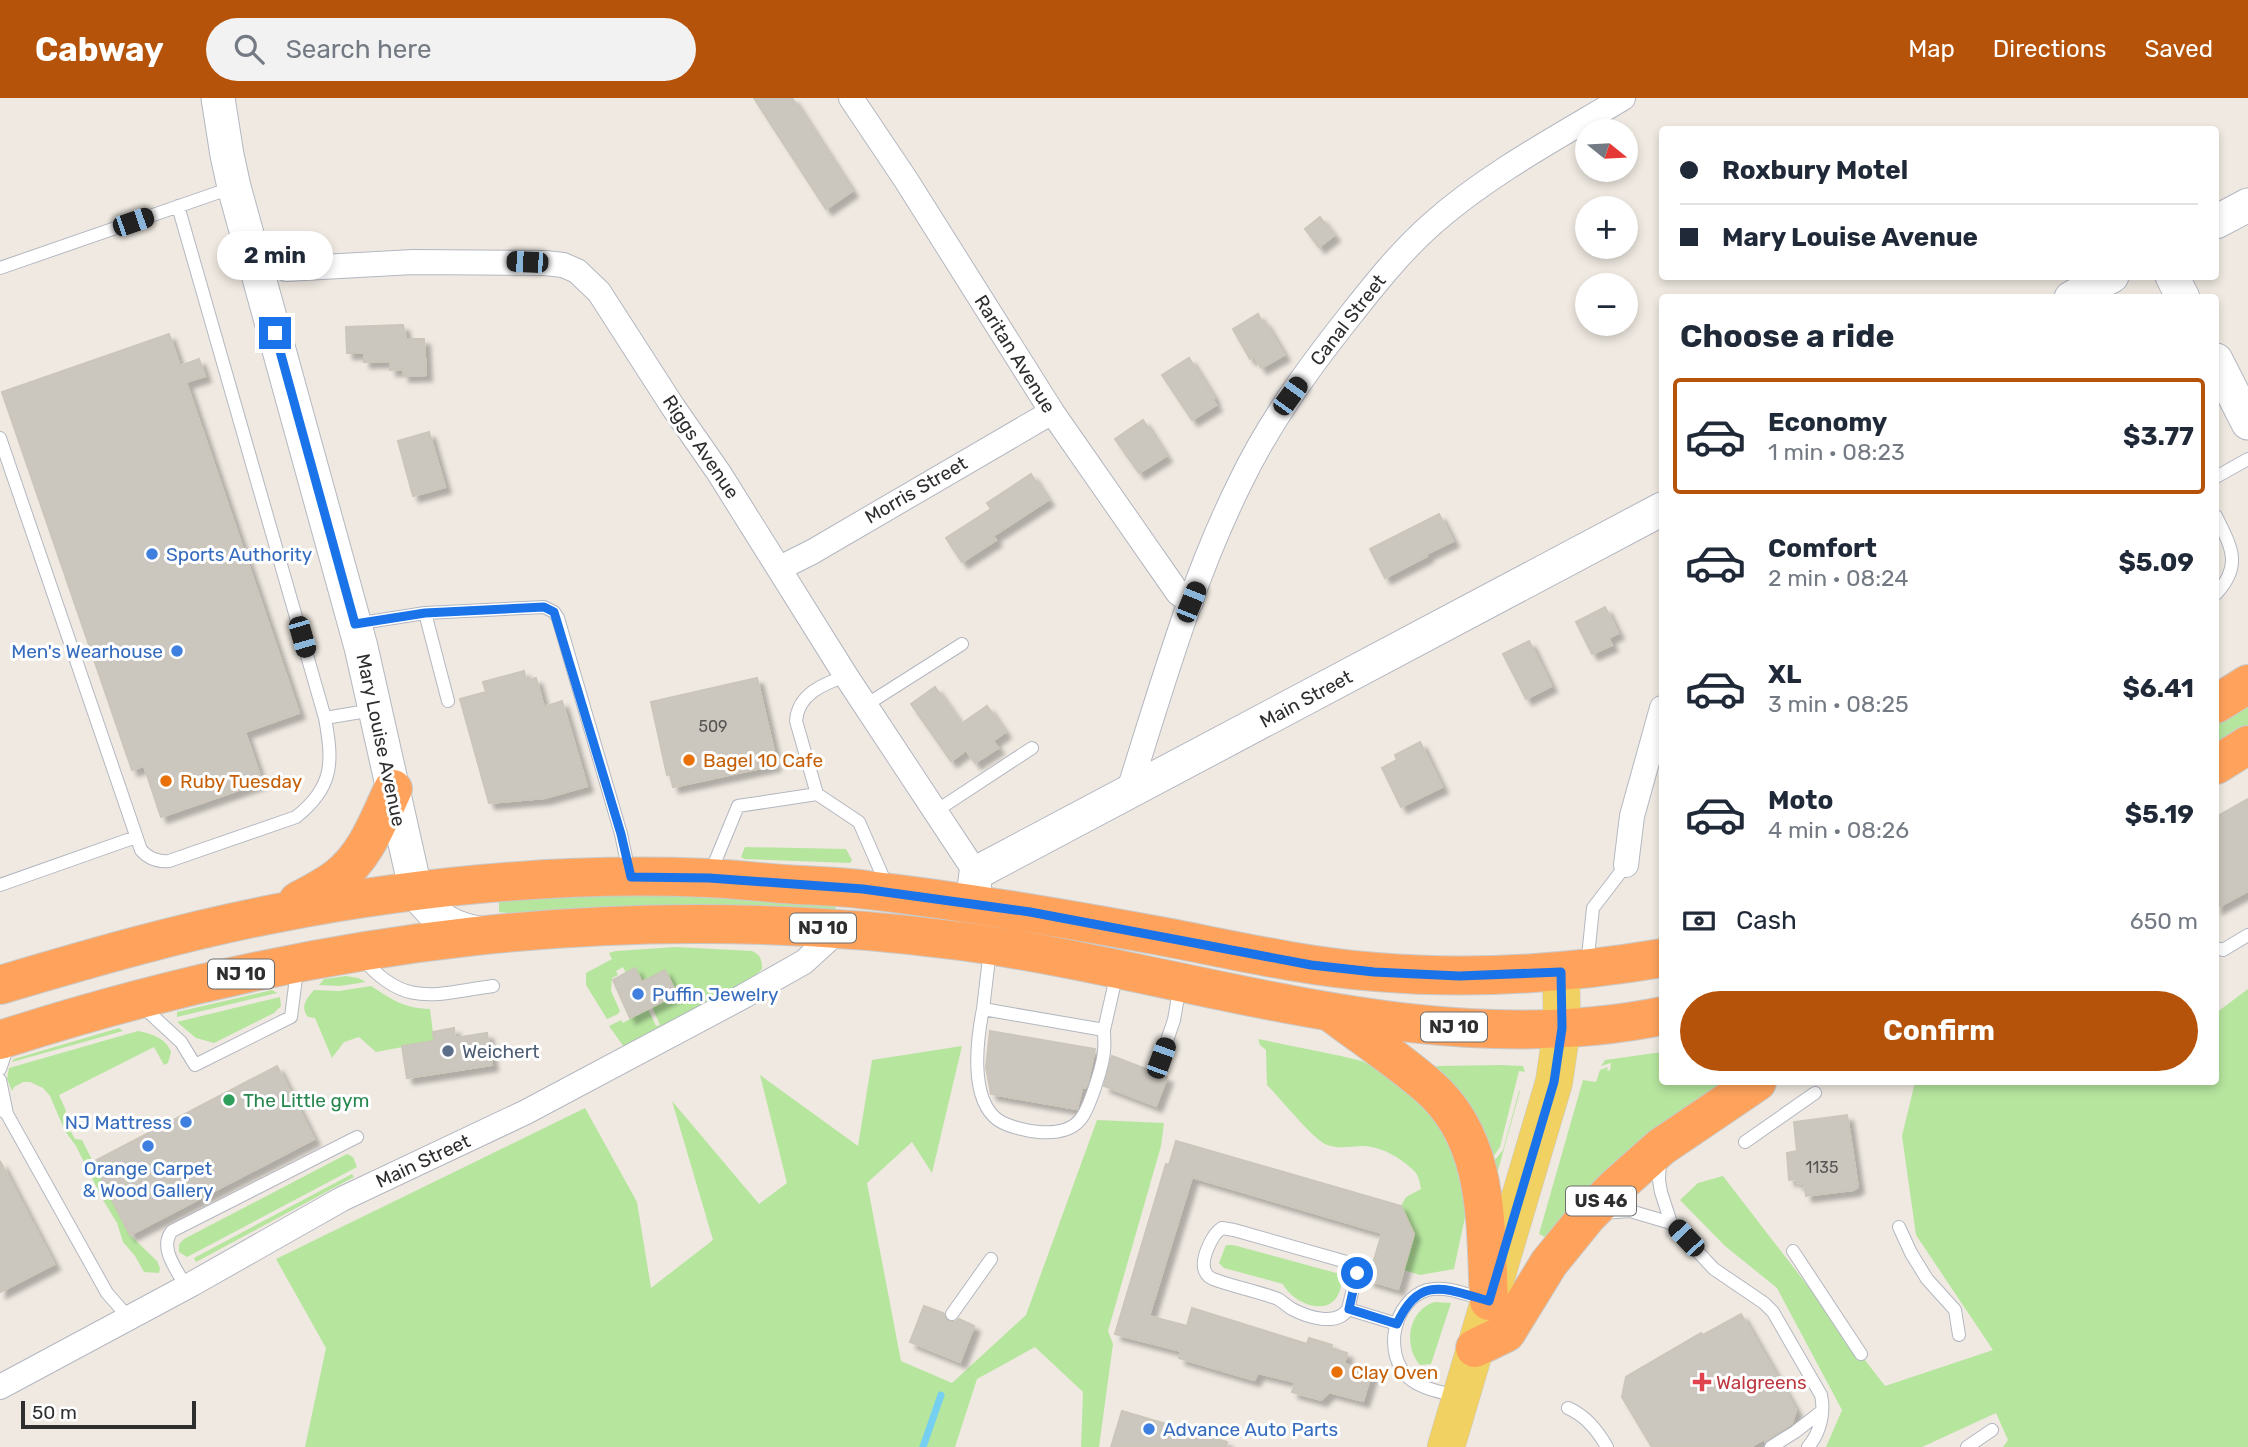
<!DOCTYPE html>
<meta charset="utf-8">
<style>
:root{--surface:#fff;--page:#f2f2f3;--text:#1f2937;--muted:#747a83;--line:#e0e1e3;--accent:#b45309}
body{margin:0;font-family:Rubik,sans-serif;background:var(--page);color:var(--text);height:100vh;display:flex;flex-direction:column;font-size:26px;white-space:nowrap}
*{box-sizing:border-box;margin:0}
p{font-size:23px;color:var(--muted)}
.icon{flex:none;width:38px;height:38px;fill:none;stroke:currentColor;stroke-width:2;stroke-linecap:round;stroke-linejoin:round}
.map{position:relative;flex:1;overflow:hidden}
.panel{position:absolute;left:1659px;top:196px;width:560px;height:791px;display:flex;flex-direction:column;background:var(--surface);border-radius:7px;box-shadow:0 4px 10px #0003}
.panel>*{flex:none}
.hud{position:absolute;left:1659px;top:28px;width:560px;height:154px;border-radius:7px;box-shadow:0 4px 10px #0003;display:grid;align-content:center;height:154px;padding:0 21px;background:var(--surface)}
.needle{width:46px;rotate:108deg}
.fabs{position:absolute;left:1575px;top:21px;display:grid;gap:14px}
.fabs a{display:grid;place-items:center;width:63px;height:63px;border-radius:50%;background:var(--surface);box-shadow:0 4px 10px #0003;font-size:35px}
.scale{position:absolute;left:21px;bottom:18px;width:175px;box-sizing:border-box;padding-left:7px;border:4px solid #2e2e2e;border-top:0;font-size:19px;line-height:24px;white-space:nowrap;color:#2e2e2e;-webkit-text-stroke:5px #fff;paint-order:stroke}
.end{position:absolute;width:32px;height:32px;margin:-16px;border:9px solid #1a73e8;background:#fff;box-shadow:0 0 0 4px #fff}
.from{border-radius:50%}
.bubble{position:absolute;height:49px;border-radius:24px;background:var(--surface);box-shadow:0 4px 10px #0003;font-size:23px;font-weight:700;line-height:49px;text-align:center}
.car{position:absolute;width:21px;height:42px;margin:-21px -10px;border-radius:9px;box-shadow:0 0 5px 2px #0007;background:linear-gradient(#222 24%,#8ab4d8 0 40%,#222 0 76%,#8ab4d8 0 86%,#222 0)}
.hud b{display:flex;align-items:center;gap:24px;height:66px;font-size:26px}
.hud b+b{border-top:2px solid var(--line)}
.hud i{width:18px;height:18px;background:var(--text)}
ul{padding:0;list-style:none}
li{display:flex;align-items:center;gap:21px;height:116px;margin:0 14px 10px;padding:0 7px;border:4px solid transparent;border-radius:7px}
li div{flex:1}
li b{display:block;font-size:26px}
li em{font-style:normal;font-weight:700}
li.active{border-color:var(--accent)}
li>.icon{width:63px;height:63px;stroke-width:1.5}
h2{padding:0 21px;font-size:32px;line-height:84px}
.pay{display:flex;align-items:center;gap:18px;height:77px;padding:0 21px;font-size:26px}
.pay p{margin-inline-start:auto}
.primary-button{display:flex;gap:14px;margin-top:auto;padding:14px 21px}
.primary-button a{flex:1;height:80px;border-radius:42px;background:var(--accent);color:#fff;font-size:28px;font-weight:700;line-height:80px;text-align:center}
header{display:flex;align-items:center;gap:42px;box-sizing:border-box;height:98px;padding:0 35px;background:var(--accent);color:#fff}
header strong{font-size:33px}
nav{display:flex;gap:38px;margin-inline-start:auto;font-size:24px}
.search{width:490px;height:63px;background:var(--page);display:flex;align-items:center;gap:18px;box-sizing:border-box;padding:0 24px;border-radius:38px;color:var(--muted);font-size:26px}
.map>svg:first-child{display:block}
</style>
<header>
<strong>Cabway</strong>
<div class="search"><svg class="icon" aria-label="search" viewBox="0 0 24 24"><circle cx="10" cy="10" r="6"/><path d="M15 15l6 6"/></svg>Search here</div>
<nav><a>Map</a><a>Directions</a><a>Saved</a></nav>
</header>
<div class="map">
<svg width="2248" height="1349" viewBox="0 0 2248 1349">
<defs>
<filter id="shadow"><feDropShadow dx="6" dy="6" stdDeviation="2" flood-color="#0004"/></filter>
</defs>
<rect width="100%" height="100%" fill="#efe9e1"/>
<path fill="#b6e59e" d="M 2248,602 L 2248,628 L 2216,649 L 2216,622 Z
M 745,749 L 846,751 L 852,762 L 850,765 L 744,761 L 741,759 Z
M 652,796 L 837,806 L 833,817 L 527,817 L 499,814 L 499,801 Z
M 676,849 L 752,853 C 761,857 762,862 762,871 L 755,878 L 624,949 L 609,928 L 621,922 L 623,925 L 648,911 L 656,928 L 660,927 L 652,909 L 664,873 L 642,884 L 626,875 L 623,869 L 616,873 L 618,877 L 612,880 L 611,893 L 620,913 L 618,916 L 607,921 L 586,887 L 586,875 L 612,861 L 609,855 L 616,853 Z
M 346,878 L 358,880 L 366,884 L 340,888 L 319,887 L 324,881 Z
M 371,888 C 393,902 403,910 430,911 L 434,943 L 376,954 L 359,939 L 344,944 L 332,960 L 315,920 L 308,919 C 300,909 306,901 314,892 L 339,893 Z
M 2248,891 L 2248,1349 L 2003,1349 L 2008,1342 L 1996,1315 L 1922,1349 L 1826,1349 L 1842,1312 L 1777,1190 L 1725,1148 L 1680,1102 L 1698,1085 L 1723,1078 L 1885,1288 L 1993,1252 L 1916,1137 L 1902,1038 L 1915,984 L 2216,984 L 2216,915 Z
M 272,892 L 277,895 L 177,919 L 177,914 Z
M 280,899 L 281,908 L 274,915 L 214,945 L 196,940 L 177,924 Z
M 119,930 L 123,933 L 12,964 L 14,961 Z
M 138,933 C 152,936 166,940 171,954 L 168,965 L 164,967 L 154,949 L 59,997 L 66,1013 L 63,1020 L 75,1041 L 82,1042 L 130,1137 L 157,1163 L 160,1170 L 159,1175 L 144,1174 L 135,1158 L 123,1144 L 117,1125 L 103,1102 L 76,1048 L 65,1033 L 50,998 L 43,990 L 30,984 L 23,984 L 14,989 L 12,993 L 7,981 L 9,970 Z
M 1258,941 L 1341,958 L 1362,963 L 1378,971 L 1395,979 L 1444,1027 L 1468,1105 L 1454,1171 L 1420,1177 L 1404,1172 L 1414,1136 L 1401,1108 L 1406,1099 L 1421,1091 C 1420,1086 1419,1079 1416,1075 C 1404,1062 1382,1048 1363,1048 C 1350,1048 1338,1052 1325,1046 C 1310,1038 1280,1000 1267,987 L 1266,952 L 1260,947 Z
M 962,948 L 932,1075 L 912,1044 L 867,1085 L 901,1263 L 952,1285 L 1026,1217 L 1097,1022 L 1164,1025 L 1161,1048 L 1108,1233 L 1113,1246 L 1099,1349 L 1081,1349 L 1083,1294 L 1035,1249 L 977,1281 L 955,1349 L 305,1349 L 326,1250 L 276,1161 L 585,1010 L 637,1104 L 651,1190 L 713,1142 L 672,1003 L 759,1106 L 787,1085 L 760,977 L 858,1048 L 872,962 Z
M 1662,954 L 1662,984 L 1729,984 L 1547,1140 L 1539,1136 L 1583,982 L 1596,984 L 1600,972 L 1608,969 L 1607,972 L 1610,973 L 1611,965 L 1601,968 L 1605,962 Z
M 1501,967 L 1523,968 L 1525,974 L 1519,973 L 1500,1049 L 1493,1059 L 1435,970 L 1437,968 Z
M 1519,993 L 1520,993 L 1497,1076 L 1494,1063 L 1503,1052 Z
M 347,1056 L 353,1059 L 357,1069 L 187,1159 L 179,1154 L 179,1146 L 184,1141 Z
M 352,1076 L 354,1079 L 196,1164 L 194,1160 Z
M 1226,1147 L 1233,1147 L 1340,1176 C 1343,1181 1342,1185 1340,1192 C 1331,1222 1292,1205 1283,1186 L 1224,1170 L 1219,1165 Z
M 1435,1204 L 1451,1205 L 1431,1266 L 1420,1267 C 1403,1248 1408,1212 1435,1204 Z"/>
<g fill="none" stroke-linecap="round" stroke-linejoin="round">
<path stroke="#75cff0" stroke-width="7" d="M 923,1349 L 941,1297"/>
</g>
<path fill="#cbc7bf" stroke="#cbc5ba" stroke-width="2" filter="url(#shadow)" d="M 754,0 L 792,0 L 852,93 L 826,111 Z
M 1320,119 L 1334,137 L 1319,149 L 1305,131 Z
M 1258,216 L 1262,224 L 1264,223 L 1284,257 L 1261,270 L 1254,258 L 1250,261 L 1233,231 Z
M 403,227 L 406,241 L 424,241 L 426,277 L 403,278 L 403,271 L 390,272 L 390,263 L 364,264 L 364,255 L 347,255 L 346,229 Z
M 169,236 L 180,268 L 199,261 L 205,278 L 186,284 L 299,615 L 245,634 L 262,684 L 161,719 L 144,668 L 132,672 L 2,294 Z
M 1189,260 L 1214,300 L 1212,301 L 1216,307 L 1192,322 L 1162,277 Z
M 1143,322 L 1166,358 L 1139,375 L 1115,341 Z
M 429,334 L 445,389 L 413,398 L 398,343 Z
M 1031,376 L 1048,402 L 993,438 L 996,442 L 962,464 L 946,440 L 991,411 L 987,405 Z
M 1439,416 L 1453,443 L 1426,456 L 1427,458 L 1385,480 L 1370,451 Z
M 1605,509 L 1618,535 L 1608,540 L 1612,547 L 1592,556 L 1576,524 Z
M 1529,543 L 1551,588 L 1526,601 L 1503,556 Z
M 524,573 L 526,583 L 536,580 L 544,609 L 562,603 L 587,688 L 545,700 L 489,705 L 460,601 L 486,594 L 483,584 Z
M 757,580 L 774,653 L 771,654 L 775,667 L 673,689 L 670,676 L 667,677 L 651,604 Z
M 935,589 L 961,626 L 987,608 L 1005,634 L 993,643 L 998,650 L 975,665 L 966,652 L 951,663 L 911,606 Z
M 1420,644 L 1442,689 L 1401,709 L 1382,670 L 1397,662 L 1395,657 Z
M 2248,701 L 2248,793 L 2216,810 L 2216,719 Z
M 635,870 L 642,884 L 665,872 L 677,896 L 630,920 L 613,882 Z
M 454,930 L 455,940 L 487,935 L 492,967 L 407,980 L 402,948 L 434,943 L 433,934 Z
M 990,933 L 1095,951 L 1087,987 L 1085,990 L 1082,990 L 1077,1011 L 991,996 L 986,969 Z
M 1112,958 L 1167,979 L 1156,1008 L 1104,988 Z
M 277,968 L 314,1041 L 130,1137 L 93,1064 Z
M 1847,1017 L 1858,1089 L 1853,1092 L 1806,1098 L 1804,1085 L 1798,1086 L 1797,1081 L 1789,1082 L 1787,1055 L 1797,1053 L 1794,1024 Z
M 1176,1043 L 1401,1108 L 1414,1136 L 1398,1191 L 1368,1182 L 1382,1135 L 1192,1079 L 1149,1218 L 1187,1228 L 1192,1210 L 1307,1246 L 1309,1240 L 1332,1247 L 1331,1250 L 1347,1255 L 1344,1266 L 1372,1274 L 1363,1303 L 1329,1294 L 1321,1302 L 1292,1294 L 1295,1284 L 1258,1275 L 1254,1282 L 1179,1260 L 1181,1253 L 1115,1236 L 1166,1066 L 1169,1067 Z
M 0,1063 L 54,1166 L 0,1194 Z
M 924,1208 L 943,1215 L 948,1223 L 955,1224 L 959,1221 L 974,1228 L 960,1264 L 910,1244 Z
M 1741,1216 L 1796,1312 L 1792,1325 L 1765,1343 L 1764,1341 L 1750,1349 L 1652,1349 L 1622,1299 L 1626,1279 L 1701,1235 L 1703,1237 Z
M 1122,1313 L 1227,1344 L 1226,1349 L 1111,1349 Z"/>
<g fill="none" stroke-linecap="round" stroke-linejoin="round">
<g stroke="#b4b7c1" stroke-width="14">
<path id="lane" d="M 0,170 L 234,89
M 0,340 L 141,752 C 149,761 158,764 169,763 L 296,719 C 334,689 333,664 325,620 L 178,108
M 2216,379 L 2248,361
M 2216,418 C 2231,449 2243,467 2216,496
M 425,515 L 448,603
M 355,526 L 425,515 L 544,509 L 554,514 L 558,520 L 621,736 L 629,774
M 846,578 C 823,586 798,596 796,623 L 817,696 L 859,724 L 887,788
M 866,607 L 962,546
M 325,620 L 373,612
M 936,713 L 1032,650
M 710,776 L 738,708 L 817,696
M 0,787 L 136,739
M 2216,850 L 2223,852 L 2248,837
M 990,852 L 983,911 L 1104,932 L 1117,875
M 361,859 C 405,911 434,896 493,888
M 1587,868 L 1593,810 L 1626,767
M 141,907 L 181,944 L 195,967 L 291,919 L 297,872
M 983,911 C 977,941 969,1001 998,1022 C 1009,1029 1027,1033 1039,1034 C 1053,1035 1069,1034 1079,1023 C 1089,1013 1103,967 1104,953 C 1105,946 1104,939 1104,932
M 1161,960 L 1174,922 L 1180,887
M 0,971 L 9,945
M 0,982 L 7,1016 L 0,1010
M 7,1016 L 107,1195 L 129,1220
M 1745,1044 L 1815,995
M 1660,1060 L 1659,1082 L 1661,1094 L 1671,1125 L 1714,1171 L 1764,1205 L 1773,1214 L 1821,1297 C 1825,1315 1820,1335 1808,1349
M 1602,1115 L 1630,1113 L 1671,1125
M 1899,1129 L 1911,1155 L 1927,1181 L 1955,1212 L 1959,1237
M 1793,1153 L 1861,1256
M 186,1189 C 178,1173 158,1150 172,1133 L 357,1039
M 1348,1211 L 1357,1175 L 1350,1165 L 1234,1132 L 1222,1130 C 1212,1136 1200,1162 1205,1173 C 1207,1178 1209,1179 1213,1181 C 1234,1189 1257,1193 1278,1201 C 1283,1204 1287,1208 1292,1211 C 1307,1219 1337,1229 1348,1211 L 1397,1226
M 952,1216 L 991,1161
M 1459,1299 C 1443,1294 1420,1291 1408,1279 C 1383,1255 1393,1203 1427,1192 C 1446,1187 1467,1197 1486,1202
M 1568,1310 C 1586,1318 1597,1332 1607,1349
M 1771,1349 L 1795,1334 L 1822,1313
M 1967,1349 L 1992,1332"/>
</g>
<g stroke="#b4b7c1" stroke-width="26">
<path id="street" d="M 851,0 L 906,82 L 1052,314 L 1178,495 L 1191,504
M 286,171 L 413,164 L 545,165 L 563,167 L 577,173 L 599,194 L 673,309 L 719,375 L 846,578 L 976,775
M 780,470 L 812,454 L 1052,314
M 1128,695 C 1161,592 1191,484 1239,387 C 1268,326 1307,272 1349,219 C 1375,186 1401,153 1433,125 C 1488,76 1560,38 1623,0
M 1626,767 L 1632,718 L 1662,610
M 0,1289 L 192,1186 L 342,1101 L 526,1014 L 744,898 L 804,864 L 840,831"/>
</g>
<g stroke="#b4b7c1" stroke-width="35">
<path id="secondary" d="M 218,0 L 227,57 L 234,89 L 361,549 L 416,794 C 435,821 453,832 486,836
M 2216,124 L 2248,107
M 2172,178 L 2183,200
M 2071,200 L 2112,178
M 2216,262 L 2248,325
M 972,806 L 976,775 L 1662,411"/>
</g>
<g stroke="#c9c9c9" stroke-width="38">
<path id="primary" d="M 1446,1349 L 1554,984 L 1562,930 L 1561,874"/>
</g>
<g stroke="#c9c9c9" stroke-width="40">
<path id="highway" d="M 2216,606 L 2248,586
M 2216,667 L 2248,647
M 298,803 C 311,796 325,789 337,780 C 366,758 378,723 393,691
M 0,887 C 91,860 184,833 278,815 C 418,788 565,774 707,780 C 732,781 758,784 783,786 C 811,788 839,788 867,792 C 971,804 1074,822 1176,841 C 1242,854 1309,869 1376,874 C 1473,882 1567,876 1662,860
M 1333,916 C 1365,940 1398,962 1428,988 C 1491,1042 1485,1128 1489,1203
M 0,942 C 317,840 629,800 960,843 C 1193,874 1425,966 1662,918
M 1475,1250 L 1506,1235 L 1549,1165 L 1588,1117 L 1616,1089 L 1661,1049 L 1757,984"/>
</g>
<use href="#lane" stroke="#fff" stroke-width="12"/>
<use href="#street" stroke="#fff" stroke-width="24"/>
<use href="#secondary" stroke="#fff" stroke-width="33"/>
<use href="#primary" stroke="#f2d163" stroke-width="37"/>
<use href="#highway" stroke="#ffa35c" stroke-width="38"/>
</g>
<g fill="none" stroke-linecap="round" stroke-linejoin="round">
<path stroke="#1a73e8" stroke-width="9" d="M 275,235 L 355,526 L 425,515 L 544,509 L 554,514 L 621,736 L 631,779 L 709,780 L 863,791 L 1030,814 L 1311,867 L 1374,874 L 1459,878 L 1561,874 L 1562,930 L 1554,984 L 1489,1203 C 1446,1191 1419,1176 1397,1226 L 1349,1211 L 1357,1175"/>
</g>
<g fill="#3f7fe0" stroke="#fff" stroke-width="2.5">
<circle cx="152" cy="456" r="7"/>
<circle cx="177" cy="553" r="7"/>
<circle cx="638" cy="896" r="7"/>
<circle cx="186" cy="1024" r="7"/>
<circle cx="148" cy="1048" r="7"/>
<circle cx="1149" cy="1331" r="7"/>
</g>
<g fill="#e8710a" stroke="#fff" stroke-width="2.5">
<circle cx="689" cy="662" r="7"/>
<circle cx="166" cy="683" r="7"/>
<circle cx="1337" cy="1274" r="7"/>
</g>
<circle fill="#5c6f8a" stroke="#fff" stroke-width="2.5" cx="448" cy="953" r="7"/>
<circle fill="#2e9e5b" stroke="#fff" stroke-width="2.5" cx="229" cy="1002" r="7"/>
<path fill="#e0444e" stroke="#fff" stroke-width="2.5" d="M1698.5 1273.5h7v7h7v7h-7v7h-7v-7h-7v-7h7z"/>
<g text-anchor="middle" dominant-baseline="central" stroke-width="6" stroke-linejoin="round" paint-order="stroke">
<g font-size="16" fill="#555452">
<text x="713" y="628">509</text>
<text x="1822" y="1069">1135</text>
</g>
<g fill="#fff" stroke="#6d6d6d" stroke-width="2">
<rect x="790" y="815.5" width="66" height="29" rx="5"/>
<rect x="208" y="861.5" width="66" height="29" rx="5"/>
<rect x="1421" y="914.5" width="66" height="29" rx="5"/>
<rect x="1566" y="1088.5" width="70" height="29" rx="5"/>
</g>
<g font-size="18" font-weight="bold" fill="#2e2e2e">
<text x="823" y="830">NJ 10</text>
<text x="241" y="876">NJ 10</text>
<text x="1454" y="929">NJ 10</text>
<text x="1601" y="1103">US 46</text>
</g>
<g font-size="19" fill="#2e2e2e" stroke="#fff">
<text transform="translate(1348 222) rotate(-52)">Canal Street</text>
<text transform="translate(1015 256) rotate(58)">Raritan Avenue</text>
<text transform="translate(701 349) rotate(56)">Riggs Avenue</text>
<text transform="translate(916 392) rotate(-30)">Morris Street</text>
<text transform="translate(1306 601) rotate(-28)">Main Street</text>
<text transform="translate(381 642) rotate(78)">Mary Louise Avenue</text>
<text transform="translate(423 1063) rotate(-25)">Main Street</text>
</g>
<g font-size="19" fill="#366cbe" stroke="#fff" text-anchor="start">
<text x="166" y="456">Sports Authority</text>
<text x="163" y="553" text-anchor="end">Men's Wearhouse</text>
<text x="652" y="896">Puffin Jewelry</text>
<text x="172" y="1024" text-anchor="end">NJ Mattress</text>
<text x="148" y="1070" text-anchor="middle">Orange Carpet<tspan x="148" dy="22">&amp; Wood Gallery</tspan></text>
<text x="1163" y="1331">Advance Auto Parts</text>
</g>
<g font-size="19" fill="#c56008" stroke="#fff" text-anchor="start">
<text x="703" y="662">Bagel 10 Cafe</text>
<text x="180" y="683">Ruby Tuesday</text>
<text x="1351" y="1274">Clay Oven</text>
</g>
<g font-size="19" fill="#4e5e75" stroke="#fff" text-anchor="start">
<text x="462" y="953">Weichert</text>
</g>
<g font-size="19" fill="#27864d" stroke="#fff" text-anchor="start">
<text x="243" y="1002">The Little gym</text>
</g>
<g font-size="19" fill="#be3a42" stroke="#fff" text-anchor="start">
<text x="1716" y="1284">Walgreens</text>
</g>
</g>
</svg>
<div class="fabs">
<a><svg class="needle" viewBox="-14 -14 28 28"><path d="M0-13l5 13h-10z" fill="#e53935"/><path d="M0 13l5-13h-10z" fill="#747a83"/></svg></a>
<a>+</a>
<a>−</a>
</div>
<div class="scale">50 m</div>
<i class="end from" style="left:1357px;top:1175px"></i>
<i class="end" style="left:275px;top:235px"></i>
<div class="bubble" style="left:217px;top:133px;width:116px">2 min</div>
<i class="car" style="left:133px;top:124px;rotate:71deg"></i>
<i class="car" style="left:527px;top:164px;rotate:272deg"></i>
<i class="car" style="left:1290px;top:298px;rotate:36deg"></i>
<i class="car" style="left:1191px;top:504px;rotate:22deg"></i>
<i class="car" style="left:302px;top:539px;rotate:164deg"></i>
<i class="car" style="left:1161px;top:960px;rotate:20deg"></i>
<i class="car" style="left:1686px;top:1140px;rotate:317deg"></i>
<div class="hud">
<b><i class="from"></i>Roxbury Motel</b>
<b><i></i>Mary Louise Avenue</b>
</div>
<section class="panel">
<h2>Choose a ride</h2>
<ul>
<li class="active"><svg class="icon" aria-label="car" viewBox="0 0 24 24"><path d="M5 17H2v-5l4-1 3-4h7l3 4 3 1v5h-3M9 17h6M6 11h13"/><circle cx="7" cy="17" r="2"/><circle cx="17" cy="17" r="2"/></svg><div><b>Economy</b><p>1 min · 08:23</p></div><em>$3.77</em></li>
<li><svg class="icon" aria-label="car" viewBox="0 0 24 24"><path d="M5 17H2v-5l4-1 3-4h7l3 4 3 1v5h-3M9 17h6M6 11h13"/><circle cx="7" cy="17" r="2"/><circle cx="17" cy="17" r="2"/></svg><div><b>Comfort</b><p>2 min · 08:24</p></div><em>$5.09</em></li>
<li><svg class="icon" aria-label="car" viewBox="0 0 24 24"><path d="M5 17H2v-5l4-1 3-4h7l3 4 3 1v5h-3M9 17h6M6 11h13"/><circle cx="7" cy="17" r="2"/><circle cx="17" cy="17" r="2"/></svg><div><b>XL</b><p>3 min · 08:25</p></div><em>$6.41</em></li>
<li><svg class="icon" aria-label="car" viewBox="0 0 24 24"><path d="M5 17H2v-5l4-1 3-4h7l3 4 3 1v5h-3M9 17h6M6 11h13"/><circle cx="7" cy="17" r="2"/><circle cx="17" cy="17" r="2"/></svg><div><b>Moto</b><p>4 min · 08:26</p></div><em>$5.19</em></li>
</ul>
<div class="pay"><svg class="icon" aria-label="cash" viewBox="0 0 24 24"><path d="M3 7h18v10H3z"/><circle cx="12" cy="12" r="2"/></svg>Cash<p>650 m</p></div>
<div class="primary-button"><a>Confirm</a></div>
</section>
</div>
